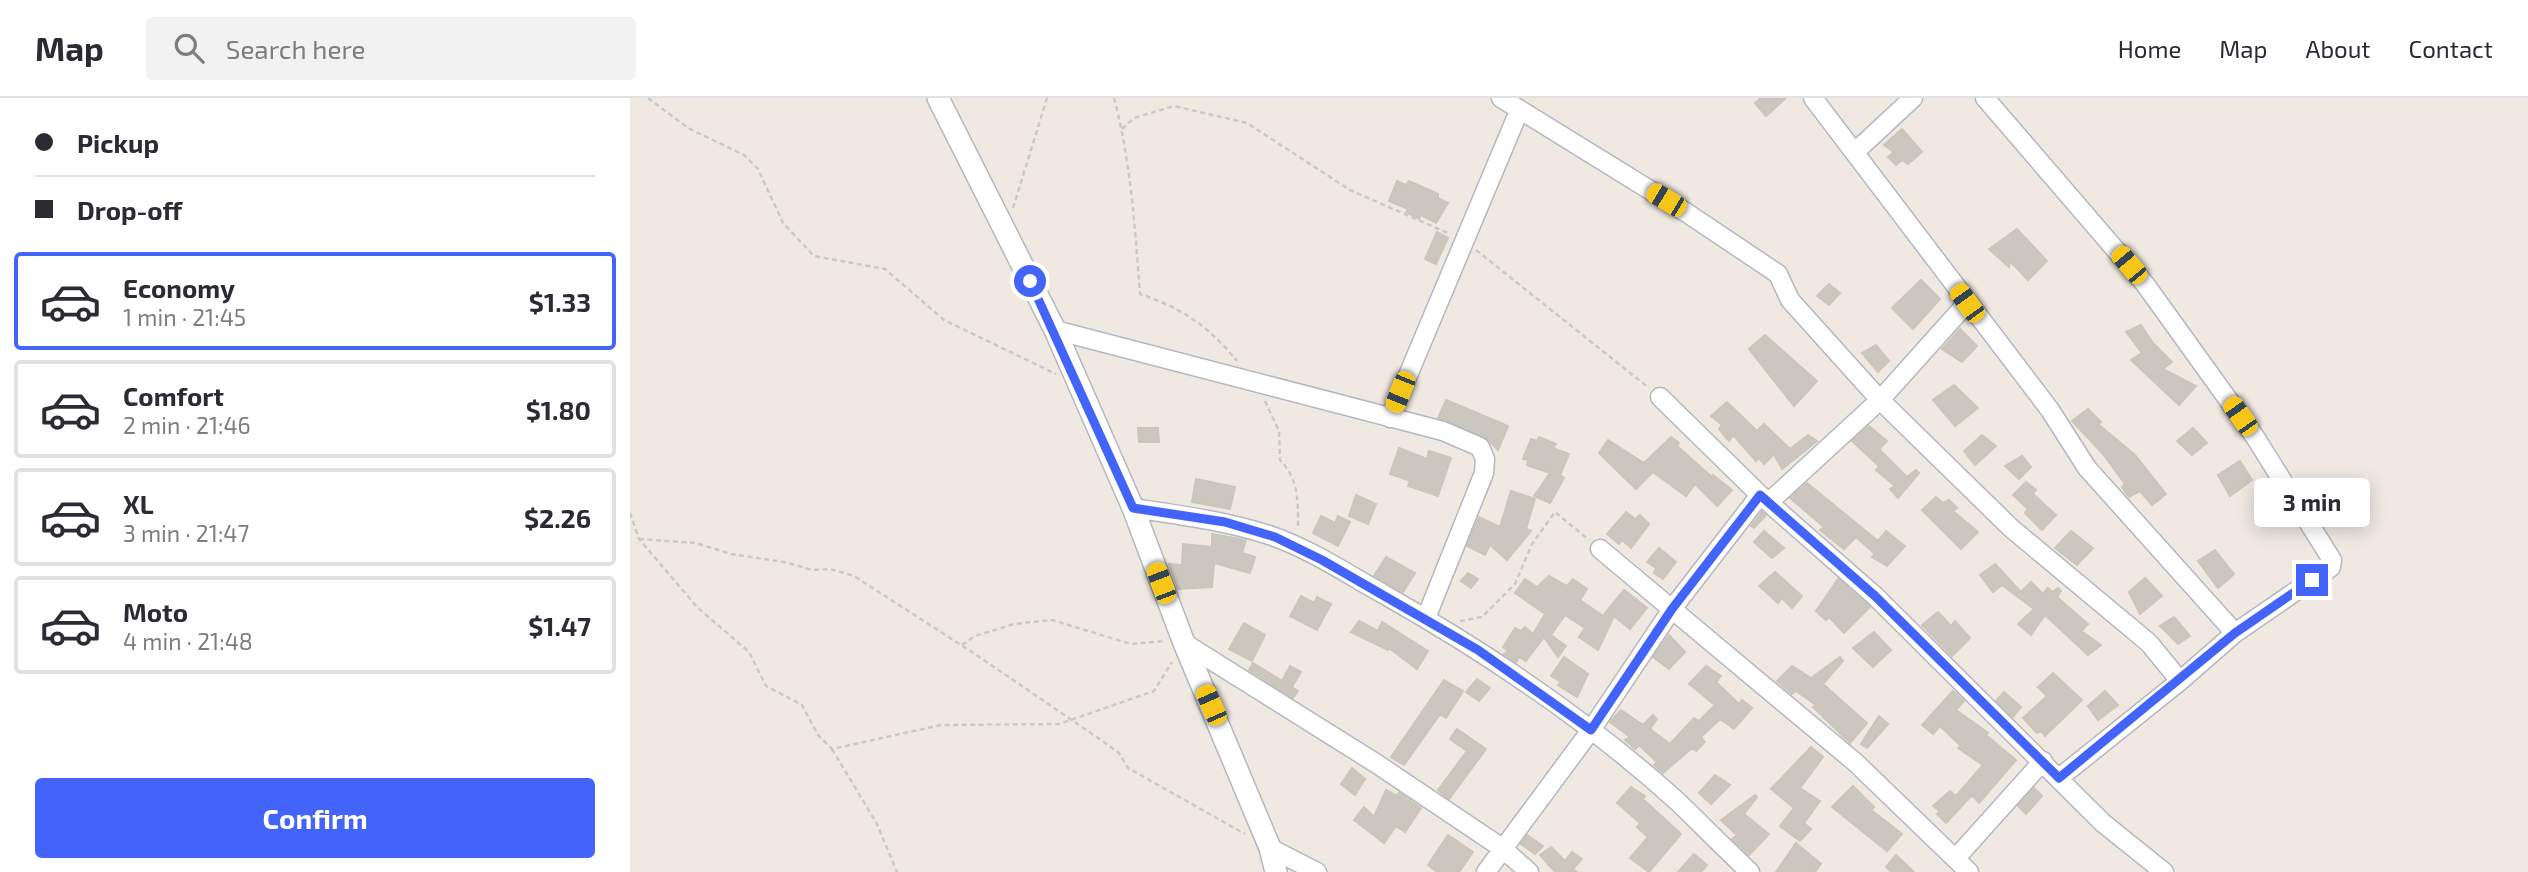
<!DOCTYPE html>
<meta charset="utf-8">
<style>
:root{--surface:#fff;--page:#f2f2f3;--text:#2b2b33;--muted:#7c7c81;--line:#e1e1e2;--accent:#4264fb}
body{margin:0;font-family:"Exo 2",sans-serif;background:var(--page);color:var(--text);height:100vh;display:flex;flex-direction:column;font-size:26px;white-space:nowrap}
*{box-sizing:border-box;margin:0}
p{font-size:23px;color:var(--muted)}
.icon{flex:none;width:38px;height:38px;fill:none;stroke:currentColor;stroke-width:2;stroke-linecap:round;stroke-linejoin:round}
.map{position:relative;flex:1;overflow:hidden}
.side{display:flex;flex-direction:column;background:var(--surface);width:630px}
.side>*{flex:none}
.hud{display:grid;align-content:center;height:154px;padding:0 35px;background:var(--surface)}
.end{position:absolute;width:32px;height:32px;margin:-16px;border:9px solid #4264fb;background:#fff;box-shadow:0 0 0 4px #fff}
.from{border-radius:50%}
.bubble{position:absolute;height:49px;border-radius:7px;background:var(--surface);box-shadow:0 4px 18px #0003;font-size:23px;font-weight:700;line-height:49px;text-align:center}
.car{position:absolute;width:21px;height:42px;margin:-21px -10px;border-radius:9px;box-shadow:0 0 5px 2px #0007;background:linear-gradient(#f5c518 24%,#345 0 40%,#f5c518 0 76%,#345 0 86%,#f5c518 0)}
.hud b{display:flex;align-items:center;gap:24px;height:66px;font-size:26px}
.hud b+b{border-top:2px solid var(--line)}
.hud i{width:18px;height:18px;background:var(--text)}
ul{padding:0;list-style:none}
li{display:flex;align-items:center;gap:21px;height:98px;margin:0 14px 10px;padding:0 21px;border:4px solid var(--line);border-radius:7px}
li div{flex:1}
li b{display:block;font-size:26px}
li em{font-style:normal;font-weight:700}
li.active{border-color:var(--accent)}
li>.icon{width:63px;height:63px;stroke-width:1.5}
.button{display:flex;gap:14px;margin-top:auto;padding:14px 35px}
.button a{flex:1;height:80px;border-radius:7px;background:var(--accent);color:#fff;font-size:28px;font-weight:700;line-height:80px;text-align:center}
header{display:flex;align-items:center;gap:42px;box-sizing:border-box;height:98px;padding:0 35px;background:var(--surface);border-bottom:2px solid var(--line)}
header strong{font-size:33px}
nav{display:flex;gap:38px;margin-inline-start:auto;font-size:24px}
.search{width:490px;height:63px;background:var(--page);display:flex;align-items:center;gap:18px;box-sizing:border-box;padding:0 24px;border-radius:7px;color:var(--muted);font-size:26px}
main{display:flex;flex:1;min-height:0}
.map>svg:first-child{display:block}
</style>
<header>
<strong>Map</strong>
<div class="search"><svg class="icon" aria-label="search" viewBox="0 0 24 24"><circle cx="10" cy="10" r="6"/><path d="M15 15l6 6"/></svg>Search here</div>
<nav><a>Home</a><a>Map</a><a>About</a><a>Contact</a></nav>
</header>
<main>
<section class="side">
<div class="hud">
<b><i class="from"></i>Pickup</b>
<b><i></i>Drop-off</b>
</div>
<ul>
<li class="active"><svg class="icon" aria-label="car" viewBox="0 0 24 24"><path d="M5 17H2v-5l4-1 3-4h7l3 4 3 1v5h-3M9 17h6M6 11h13"/><circle cx="7" cy="17" r="2"/><circle cx="17" cy="17" r="2"/></svg><div><b>Economy</b><p>1 min · 21:45</p></div><em>$1.33</em></li>
<li><svg class="icon" aria-label="car" viewBox="0 0 24 24"><path d="M5 17H2v-5l4-1 3-4h7l3 4 3 1v5h-3M9 17h6M6 11h13"/><circle cx="7" cy="17" r="2"/><circle cx="17" cy="17" r="2"/></svg><div><b>Comfort</b><p>2 min · 21:46</p></div><em>$1.80</em></li>
<li><svg class="icon" aria-label="car" viewBox="0 0 24 24"><path d="M5 17H2v-5l4-1 3-4h7l3 4 3 1v5h-3M9 17h6M6 11h13"/><circle cx="7" cy="17" r="2"/><circle cx="17" cy="17" r="2"/></svg><div><b>XL</b><p>3 min · 21:47</p></div><em>$2.26</em></li>
<li><svg class="icon" aria-label="car" viewBox="0 0 24 24"><path d="M5 17H2v-5l4-1 3-4h7l3 4 3 1v5h-3M9 17h6M6 11h13"/><circle cx="7" cy="17" r="2"/><circle cx="17" cy="17" r="2"/></svg><div><b>Moto</b><p>4 min · 21:48</p></div><em>$1.47</em></li>
</ul>
<div class="button"><a>Confirm</a></div>
</section>
<div class="map">
<svg width="1898" height="774" viewBox="0 0 1898 774">
<rect width="100%" height="100%" fill="#efe9e1"/>
<path fill="#cbc7bf" stroke="#cbc5ba" stroke-width="2" d="M 1131,0 L 1156,0 L 1136,18 L 1125,5 Z
M 1272,31 L 1292,54 L 1278,66 L 1272,62 L 1266,67 L 1258,59 L 1264,54 L 1254,47 Z
M 767,83 L 776,87 L 779,83 L 808,96 L 808,100 L 818,105 L 806,125 L 791,117 L 789,121 L 776,114 L 778,111 L 759,103 Z
M 1387,131 L 1417,163 L 1398,182 L 1380,163 L 1379,169 L 1359,151 Z
M 807,134 L 818,140 L 806,166 L 795,161 Z
M 1291,182 L 1310,201 L 1283,231 L 1262,210 Z
M 1199,186 L 1210,195 L 1199,207 L 1187,198 Z
M 1511,227 L 1523,245 L 1542,264 L 1533,271 L 1566,288 L 1549,307 L 1501,262 L 1512,255 L 1496,234 Z
M 1330,231 L 1347,248 L 1332,264 L 1312,251 Z
M 1135,237 L 1187,283 L 1164,308 L 1119,251 Z
M 1246,247 L 1259,263 L 1248,274 L 1232,255 Z
M 1324,287 L 1348,310 L 1325,328 L 1303,302 Z
M 816,302 L 878,328 L 868,352 L 855,339 L 808,320 Z
M 1097,304 L 1127,333 L 1134,326 L 1160,351 L 1178,337 L 1187,343 L 1152,371 L 1144,356 L 1134,366 L 1129,360 L 1126,363 L 1103,337 L 1099,343 L 1089,331 L 1092,327 L 1081,318 Z
M 1458,311 L 1471,324 L 1468,326 L 1505,357 L 1536,396 L 1522,407 L 1510,393 L 1499,399 L 1492,389 L 1495,386 L 1473,356 L 1442,323 Z
M 1239,328 L 1257,343 L 1249,351 L 1277,379 L 1286,372 L 1289,375 L 1268,400 L 1260,391 L 1265,388 L 1246,372 L 1249,368 L 1222,343 Z
M 508,330 L 528,330 L 529,344 L 509,344 Z
M 1563,330 L 1577,345 L 1562,357 L 1547,343 Z
M 1352,337 L 1366,348 L 1345,367 L 1334,353 Z
M 909,339 L 926,346 L 923,350 L 939,356 L 930,377 L 934,380 L 920,405 L 904,398 L 920,375 L 897,367 L 898,362 L 893,361 L 901,341 L 907,343 Z
M 1041,339 L 1049,345 L 1047,348 L 1082,379 L 1083,377 L 1102,392 L 1087,408 L 1065,386 L 1056,398 L 1023,374 L 1006,391 L 969,355 L 978,342 L 1014,365 Z
M 769,350 L 797,361 L 799,353 L 821,360 L 808,398 L 778,388 L 780,383 L 760,376 Z
M 1392,358 L 1401,369 L 1389,381 L 1375,368 Z
M 1610,363 L 1622,382 L 1600,398 L 1588,377 Z
M 566,381 L 605,389 L 600,411 L 562,404 Z
M 1396,384 L 1406,392 L 1403,396 L 1426,417 L 1412,432 L 1395,415 L 1398,411 L 1383,397 Z
M 1177,385 L 1248,443 L 1256,433 L 1275,448 L 1257,468 L 1242,459 L 1245,456 L 1226,439 L 1214,451 L 1190,432 L 1194,429 L 1160,400 Z
M 881,393 L 905,401 L 896,431 L 901,433 L 877,462 L 860,447 L 855,457 L 837,448 L 849,419 L 870,429 Z
M 726,397 L 746,406 L 738,426 L 719,418 Z
M 1306,399 L 1313,405 L 1319,402 L 1327,410 L 1323,413 L 1348,434 L 1331,451 L 1292,412 Z
M 996,414 L 1005,421 L 1010,417 L 1019,426 L 1001,450 L 992,442 L 989,446 L 977,436 Z
M 1132,414 L 1136,417 L 1124,430 L 1121,428 Z
M 691,418 L 705,425 L 708,418 L 720,424 L 708,448 L 683,435 Z
M 1134,433 L 1154,450 L 1142,460 L 1124,444 Z
M 1441,433 L 1463,450 L 1447,467 L 1425,450 Z
M 582,436 L 616,442 L 612,455 L 625,459 L 620,475 L 584,465 L 582,489 L 548,491 L 539,466 L 552,467 L 553,446 L 582,449 Z
M 1029,450 L 1046,464 L 1033,481 L 1024,475 L 1026,470 L 1017,464 Z
M 1585,452 L 1604,476 L 1588,490 L 1568,463 Z
M 756,459 L 785,475 L 773,494 L 744,478 Z
M 1365,466 L 1391,494 L 1401,484 L 1413,496 L 1418,490 L 1422,494 L 1428,490 L 1431,493 L 1427,499 L 1458,526 L 1451,533 L 1471,547 L 1458,557 L 1415,517 L 1401,537 L 1388,526 L 1404,511 L 1372,487 L 1363,494 L 1350,477 Z
M 1145,474 L 1172,498 L 1162,510 L 1152,500 L 1148,505 L 1129,488 Z
M 838,475 L 848,481 L 841,490 L 831,483 Z
M 919,478 L 937,488 L 943,481 L 957,491 L 950,502 L 973,518 L 994,492 L 1017,510 L 1000,531 L 984,518 L 968,552 L 949,539 L 955,530 L 935,517 L 921,537 L 936,548 L 928,559 L 914,539 L 896,563 L 889,559 L 886,564 L 874,556 L 878,553 L 873,549 L 885,530 L 891,533 L 895,529 L 903,536 L 915,516 L 885,495 L 895,481 L 907,489 Z
M 1515,480 L 1532,498 L 1510,516 L 1499,494 Z
M 1208,481 L 1240,509 L 1214,535 L 1199,519 L 1196,522 L 1186,513 Z
M 671,498 L 684,505 L 687,499 L 701,506 L 687,532 L 660,518 Z
M 1308,514 L 1321,528 L 1325,523 L 1340,540 L 1322,558 L 1292,527 Z
M 1544,519 L 1560,538 L 1548,546 L 1530,528 Z
M 729,523 L 748,533 L 752,524 L 798,553 L 787,571 L 759,550 L 758,552 L 721,534 Z
M 614,525 L 635,537 L 622,563 L 599,551 Z
M 1244,534 L 1261,552 L 1243,569 L 1223,550 Z
M 1039,537 L 1055,554 L 1039,571 L 1023,559 Z
M 934,559 L 958,576 L 947,599 L 928,587 L 931,584 L 921,578 Z
M 1210,559 L 1213,563 L 1193,586 L 1237,625 L 1220,645 L 1183,609 L 1186,607 L 1166,593 L 1162,596 L 1147,583 L 1162,568 L 1181,580 Z
M 623,565 L 652,583 L 660,568 L 671,574 L 662,589 L 668,593 L 663,600 L 619,572 Z
M 1076,568 L 1091,578 L 1086,584 L 1109,606 L 1112,602 L 1122,610 L 1104,631 L 1090,621 L 1071,639 L 1075,644 L 1066,653 L 1062,650 L 1033,675 L 1024,667 L 1027,664 L 1009,647 L 1005,651 L 995,642 L 1000,639 L 980,624 L 991,612 L 1013,627 L 1023,617 L 1027,621 L 1020,631 L 1040,646 L 1064,620 L 1069,623 L 1085,607 L 1059,586 Z
M 1423,575 L 1452,602 L 1415,638 L 1411,633 L 1407,635 L 1393,620 L 1417,598 L 1408,589 Z
M 847,581 L 860,590 L 849,603 L 836,594 Z
M 814,582 L 833,593 L 816,620 L 810,616 L 774,667 L 761,659 Z
M 1323,593 L 1334,603 L 1326,612 L 1358,635 L 1356,637 L 1386,662 L 1349,705 L 1342,697 L 1316,725 L 1307,716 L 1310,713 L 1303,708 L 1320,693 L 1326,698 L 1353,667 L 1328,650 L 1331,648 L 1310,628 L 1303,636 L 1292,627 Z
M 1475,593 L 1488,607 L 1468,622 L 1458,608 Z
M 1374,594 L 1391,609 L 1383,619 L 1366,603 Z
M 1249,618 L 1258,626 L 1237,650 L 1231,646 Z
M 827,631 L 856,651 L 819,701 L 808,692 L 837,653 L 820,641 Z
M 1181,649 L 1193,659 L 1170,690 L 1190,703 L 1174,725 L 1181,731 L 1170,743 L 1150,728 L 1164,710 L 1141,691 Z
M 722,670 L 735,681 L 725,697 L 711,686 Z
M 1085,677 L 1100,687 L 1081,706 L 1069,695 Z
M 1223,688 L 1244,709 L 1241,712 L 1272,736 L 1257,753 L 1202,709 Z
M 1001,689 L 1015,698 L 1013,701 L 1051,736 L 1019,774 L 1000,760 L 1018,739 L 1007,729 L 1010,725 L 987,705 Z
M 1404,690 L 1412,698 L 1396,716 L 1388,708 Z
M 756,692 L 767,698 L 769,695 L 791,710 L 775,734 L 766,728 L 754,745 L 724,722 L 734,709 L 744,719 Z
M 1125,697 L 1127,699 L 1114,716 L 1139,736 L 1119,757 L 1102,741 L 1107,737 L 1091,722 Z
M 818,737 L 843,754 L 829,774 L 807,774 L 798,767 Z
M 897,737 L 913,748 L 905,756 L 891,746 Z
M 1166,745 L 1191,766 L 1185,774 L 1146,774 Z
M 921,749 L 935,763 L 942,754 L 952,761 L 943,771 L 947,774 L 925,774 L 910,757 Z
M 1064,756 L 1077,767 L 1071,774 L 1048,774 Z
M 1266,757 L 1284,774 L 1261,774 L 1256,769 Z"/>
<g fill="none" stroke-linecap="round" stroke-linejoin="round">
<g stroke="#b4b7c1" stroke-width="21">
<path id="minor" d="M 871,0 L 1057,115 L 1148,176 L 1160,202 L 1250,302 L 1381,430 L 1519,545 L 1550,583 L 1429,680
M 1183,0 L 1420,312 L 1457,370 L 1605,535
M 1355,0 L 1515,186 L 1625,339 L 1702,462 L 1701,469 L 1605,535 L 1550,583
M 1225,54 L 1283,0
M 425,232 L 813,333 L 850,349 L 855,361 L 854,375 L 796,520
M 1030,299 L 1130,397 L 1245,498 L 1473,725 L 1534,774
M 760,320 L 889,13
M 1139,404 L 1250,302 L 1337,205
M 503,410 C 550,417 597,423 642,438 C 682,452 719,477 755,497 C 859,556 959,623 1048,704 C 1072,727 1095,751 1120,774
M 970,451 L 1226,665 L 1339,774
M 554,545 L 747,666 L 872,750 L 899,774
M 640,750 L 687,774
M 1326,760 L 1413,663
M 856,774 L 961,632 L 1042,511 L 1130,397"/>
</g>
<g stroke="#b4b7c1" stroke-width="24">
<path id="tertiary" d="M 308,0 L 425,232 L 503,410 L 554,545 L 640,750 L 646,774"/>
</g>
<path stroke="#c9c9c9" stroke-width="2.5" stroke-dasharray="5 3.5" stroke-linecap="butt" d="M 18,0 L 58,30 L 114,57 L 128,71 L 153,125 L 184,158 L 255,171 L 314,222 L 426,276
M 484,0 C 501,64 505,130 510,196 C 554,211 578,228 607,263
M 492,31 L 504,20 L 544,8 L 617,25 L 720,92 L 820,136
M 383,110 L 417,0
M 846,152 L 1019,290
M 635,303 L 649,333 L 650,362 C 669,381 668,404 668,430
M 0,415 L 9,441 L 67,509 L 119,554 L 136,588 L 172,607 L 188,637 L 202,651 L 311,627 L 429,626 L 524,593 L 542,564
M 9,441 L 66,445 L 101,456 L 155,464 L 182,472 L 200,471 L 224,478 L 345,556 L 471,642 L 489,655 L 498,670 L 615,736
M 830,523 L 852,519 L 885,486 L 902,446 L 925,414 L 959,442
M 332,547 L 345,538 L 384,526 L 422,522 L 501,546 L 534,543
M 202,651 L 247,726 L 267,774"/>
<use href="#minor" stroke="#fff" stroke-width="18"/>
<use href="#tertiary" stroke="#fff" stroke-width="21"/>
</g>
<g fill="none" stroke-linecap="round" stroke-linejoin="round">
<path stroke="#4264fb" stroke-width="9" d="M 400,183 L 503,410 L 595,424 L 645,439 L 692,462 L 848,552 L 961,632 L 1042,511 L 1130,397 L 1245,498 L 1429,680 L 1605,535 L 1682,482"/>
</g>
</svg>
<i class="end from" style="left:400px;top:183px"></i>
<i class="end" style="left:1682px;top:482px"></i>
<div class="bubble" style="left:1624px;top:380px;width:116px">3 min</div>
<i class="car" style="left:1036px;top:102px;rotate:301deg"></i>
<i class="car" style="left:1499px;top:167px;rotate:320deg"></i>
<i class="car" style="left:1337px;top:205px;rotate:324deg"></i>
<i class="car" style="left:770px;top:294px;rotate:202deg"></i>
<i class="car" style="left:1610px;top:318px;rotate:325deg"></i>
<i class="car" style="left:531px;top:485px;rotate:339deg"></i>
<i class="car" style="left:581px;top:607px;rotate:336deg"></i>
</div>
</main>
